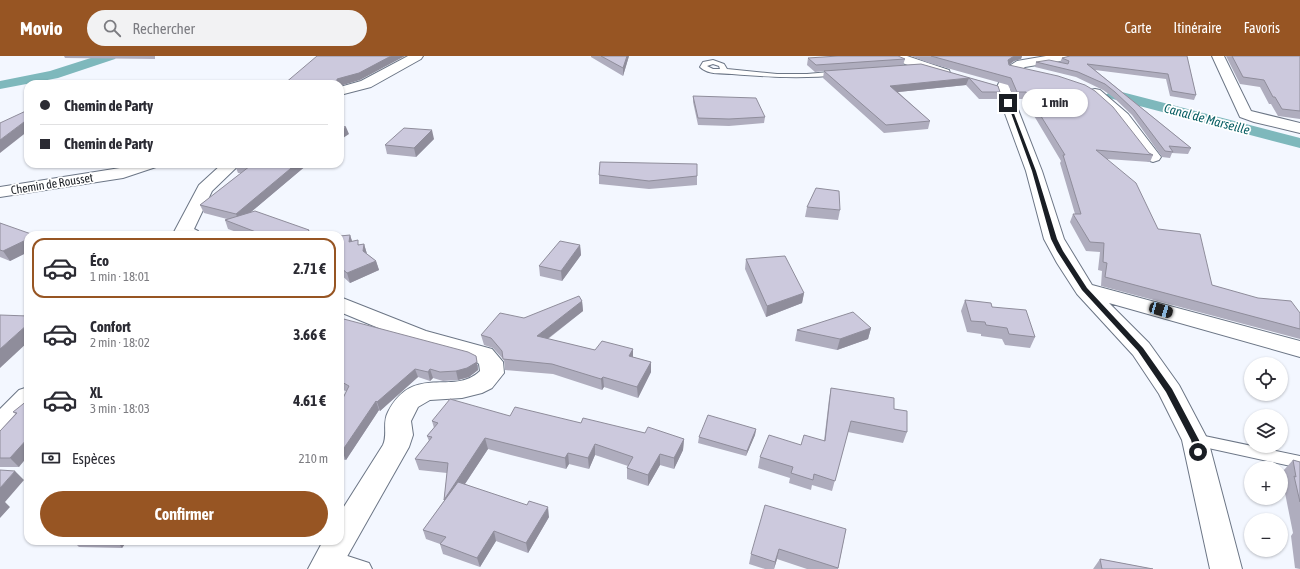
<!DOCTYPE html>
<html lang="fr">
<meta charset="utf-8">
<style>
:root{--surface:#fff;--page:#f2f2f3;--text:#2b2b33;--muted:#7c7c81;--line:#e1e1e2;--accent:#975523}
body{margin:0;font-family:"Asap Condensed",sans-serif;background:var(--page);color:var(--text);height:100vh;display:flex;flex-direction:column;font-size:15px;white-space:nowrap}
*{box-sizing:border-box;margin:0}
p{font-size:13px;color:var(--muted)}
.icon{flex:none;width:22px;height:22px;fill:none;stroke:currentColor;stroke-width:2;stroke-linecap:round;stroke-linejoin:round}
.map{position:relative;flex:1;overflow:hidden}
.details{position:absolute;left:24px;top:175px;width:320px;height:314px;display:flex;flex-direction:column;background:var(--surface);border-radius:12px;box-shadow:0 1px 3px #0004}
.details>*{flex:none}
.banner{position:absolute;left:24px;top:24px;width:320px;height:88px;border-radius:12px;box-shadow:0 1px 3px #0004;display:grid;align-content:center;height:88px;padding:0 16px;background:var(--surface)}
.fabs{position:absolute;left:1244px;top:301px;display:grid;gap:8px}
.fabs a{display:grid;place-items:center;width:44px;height:44px;border-radius:50%;background:var(--surface);box-shadow:0 1px 3px #0004;font-size:20px}
.end{position:absolute;width:18px;height:18px;margin:-9px;border:5px solid #1a1e24;background:#fff;box-shadow:0 0 0 2px #fff}
.from{border-radius:50%}
.bubble{position:absolute;height:28px;border-radius:14px;background:var(--surface);box-shadow:0 1px 3px #0004;font-size:13px;font-weight:700;line-height:28px;text-align:center}
.car{position:absolute;width:12px;height:24px;margin:-12px -6px;border-radius:5px;box-shadow:0 0 3px 1px #0007;background:linear-gradient(#222 24%,#8ab4d8 0 40%,#222 0 76%,#8ab4d8 0 86%,#222 0)}
.banner b{display:flex;align-items:center;gap:14px;height:38px;font-size:15px}
.banner b+b{border-top:1px solid var(--line)}
.banner i{width:10px;height:10px;background:var(--text)}
ul{padding:7px 0 0;list-style:none}
li{display:flex;align-items:center;gap:12px;height:60px;margin:0 8px 6px;padding:0 8px;border:2px solid transparent;border-radius:12px}
li div{flex:1}
li b{display:block;font-size:15px}
li em{font-style:normal;font-weight:700}
li.active{border-color:var(--accent)}
li>.icon{width:36px;height:36px;stroke-width:1.5}
.pay{display:flex;align-items:center;gap:10px;height:44px;padding:0 16px;font-size:15px}
.pay p{margin-inline-start:auto}
.action{display:flex;gap:8px;margin-top:auto;padding:8px 16px}
.action a{flex:1;height:46px;border-radius:24px;background:var(--accent);color:#fff;font-size:16px;font-weight:700;line-height:46px;text-align:center}
header{display:flex;align-items:center;gap:24px;box-sizing:border-box;height:56px;padding:0 20px;background:var(--accent);color:#fff}
header strong{font-size:19px}
nav{display:flex;gap:22px;margin-inline-start:auto;font-size:14px}
.search{width:280px;height:36px;background:var(--page);display:flex;align-items:center;gap:10px;box-sizing:border-box;padding:0 14px;border-radius:22px;color:var(--muted);font-size:15px}
.map>svg:first-child{display:block}
</style>
<header>
<strong>Movio</strong>
<div class="search"><svg class="icon" aria-label="search" viewBox="0 0 24 24"><circle cx="10" cy="10" r="6"/><path d="M15 15l6 6"/></svg>Rechercher</div>
<nav><a>Carte</a><a>Itinéraire</a><a>Favoris</a></nav>
</header>
<div class="map">
<svg width="1300" height="513" viewBox="0 0 1300 513">
<rect width="100%" height="100%" fill="#f3f7ff"/>
<g fill="none" stroke-linecap="round" stroke-linejoin="round">
<path fill="#7eb8bc" fill-rule="evenodd" d="M 97,0 L 117,0 L 115,3 L 58,22 L 0,33 L 0,25 L 50,15 Z
M 1114,34 L 1300,82 L 1300,92 L 1109,42 L 1106,39 L 1109,36 Z"/>
<g stroke="#6c7686" stroke-width="2">
<path id="service" d="M 713,4 L 724,8 L 727,13 L 777,18 L 807,18 L 840,15 L 844,17 L 840,19 C 802,23 770,21 732,18 C 721,17 708,19 700,11 L 703,6 ZM 713,8 L 719,10 L 720,13 L 713,13 L 707,10 Z
M 1195,378 L 1300,400 L 1300,412 L 1190,388 L 1188,384 L 1190,380 Z
M 329,494 L 369,507 L 372,513 L 339,513 L 323,507 L 320,502 L 323,497 Z"/>
</g>
<g stroke="#6c7686" stroke-width="2">
<path id="minor" d="M 408,0 L 423,0 L 421,3 L 371,31 L 340,39 L 340,31 L 361,25 Z
M 889,0 L 907,0 L 949,14 L 950,17 L 949,20 L 939,20 L 891,3 Z
M 1046,0 L 1073,0 L 1071,3 L 1067,4 L 1025,11 L 1017,17 L 1010,33 L 1042,115 L 1064,183 L 1092,229 L 1300,285 L 1300,301 L 1109,247 L 1149,287 L 1179,329 L 1208,384 L 1242,513 L 1210,513 L 1182,384 L 1159,338 L 1133,299 L 1077,238 L 1057,207 L 1044,183 L 1026,115 L 996,33 L 1006,12 L 1017,5 Z
M 1212,0 L 1224,0 L 1251,55 L 1300,67 L 1300,77 L 1254,66 L 1240,61 Z
M 1095,33 L 1100,34 L 1128,58 L 1161,101 L 1159,104 L 1153,106 L 1147,104 L 1118,64 L 1090,40 L 1088,37 L 1090,34 Z
M 134,108 L 158,108 L 156,111 L 123,122 L 0,141 L 0,131 L 120,112 Z
M 222,108 L 240,108 L 212,135 L 194,173 L 198,175 L 201,179 L 176,179 L 174,176 L 199,129 Z
M 340,241 L 426,275 L 492,293 L 503,306 L 504,317 L 492,332 L 482,337 L 462,342 L 430,344 L 418,351 L 411,365 L 413,379 L 409,391 L 340,513 L 308,513 L 323,485 L 340,485 L 340,457 L 383,389 C 388,378 382,367 388,356 C 414,306 453,341 480,315 L 479,308 L 476,305 L 410,285 L 340,256 Z
M 28,331 L 28,356 L 9,376 L 0,379 L 0,353 L 19,334 Z"/>
</g>
<use href="#service" fill="#fff" fill-rule="evenodd"/>
<use href="#minor" fill="#fff" fill-rule="evenodd"/>
</g>
<path fill="#afadbe" d="M 64,0 L 155,0 L 155,3 L 65,2 Z
M 591,0 L 629,0 L 623,20 L 591,1 Z
M 911,0 L 1022,0 L 1021,3 L 1014,5 L 1009,9 L 1149,97 L 1153,99 L 1150,106 L 1107,103 L 1158,173 L 1212,229 L 1300,257 L 1300,283 L 1101,230 L 1102,215 L 1098,214 L 1100,196 L 1086,195 L 1070,166 L 1073,158 L 1075,158 L 1060,107 L 1061,105 L 1024,43 L 1015,43 L 1008,29 L 929,7 Z
M 1187,0 L 1196,39 L 1194,44 L 1170,40 L 1166,23 L 1095,14 L 1191,92 L 1188,98 L 1172,97 L 1170,102 L 1162,101 L 1132,59 L 1113,41 L 1103,34 L 1076,21 L 1035,11 L 1036,6 L 1060,6 L 1062,2 Z
M 1226,0 L 1300,0 L 1300,63 L 1278,60 L 1271,48 L 1269,48 L 1260,31 L 1240,28 Z
M 808,2 L 905,3 L 903,9 L 921,8 L 998,30 L 1000,36 L 998,43 L 979,43 L 966,29 L 898,36 L 930,65 L 928,73 L 884,77 L 823,22 L 824,15 L 815,16 L 807,9 Z
M 693,40 L 765,61 L 764,67 L 729,70 L 698,69 L 693,46 Z
M 434,83 L 416,101 L 387,98 L 385,89 Z
M 308,108 L 251,156 L 311,179 L 245,179 L 228,173 L 225,164 L 227,163 L 204,157 L 200,149 L 241,117 L 238,117 L 235,109 Z
M 599,119 L 697,120 L 697,129 L 649,133 L 599,128 Z
M 807,151 L 840,154 L 838,164 L 805,161 Z
M 0,167 L 28,179 L 28,196 L 10,205 L 0,201 Z
M 350,179 L 352,185 L 359,189 L 364,188 L 367,198 L 376,205 L 379,214 L 350,227 L 340,218 L 340,180 Z
M 580,189 L 581,199 L 562,225 L 540,220 L 539,210 Z
M 746,203 L 804,237 L 802,247 L 766,261 L 745,213 Z
M 965,244 L 992,251 L 1035,281 L 1030,292 L 1005,289 L 1002,283 L 981,280 L 981,278 L 967,276 L 961,255 Z
M 582,245 L 583,255 L 548,283 L 595,294 L 633,293 L 633,301 L 651,306 L 651,316 L 638,342 L 604,331 L 602,334 L 553,318 L 505,314 L 504,304 L 493,292 L 484,289 L 481,279 L 524,262 Z
M 340,262 L 478,309 L 478,314 L 469,321 L 458,324 L 443,325 L 433,322 L 430,325 L 418,321 L 380,355 L 379,354 L 346,404 L 340,403 L 340,348 L 347,336 L 340,332 Z
M 871,272 L 868,283 L 837,294 L 795,285 L 797,274 Z
M 831,332 L 894,353 L 907,376 L 903,387 L 848,376 L 832,435 L 812,429 L 811,434 L 789,427 L 790,422 L 758,412 L 760,401 L 801,389 L 824,385 L 829,343 Z
M 28,344 L 19,411 L 0,411 L 0,375 L 15,358 L 14,356 Z
M 510,360 L 581,367 L 684,383 L 683,394 L 674,413 L 660,409 L 648,430 L 627,423 L 627,412 L 628,410 L 595,399 L 589,413 L 569,408 L 566,413 L 488,393 L 465,428 L 549,461 L 528,497 L 496,485 L 480,511 L 443,498 L 440,488 L 426,483 L 423,474 L 444,445 L 444,444 L 447,417 L 419,414 L 415,403 L 429,385 L 427,380 L 434,372 L 432,365 Z
M 756,373 L 755,379 L 746,400 L 698,387 L 699,381 Z
M 1293,404 L 1300,406 L 1300,513 L 1295,512 L 1291,480 L 1293,477 L 1284,432 L 1285,430 L 1283,415 Z
M 846,473 L 838,513 L 807,513 L 777,503 L 774,513 L 765,513 L 749,508 L 751,498 Z
M 59,485 L 127,485 L 122,492 L 79,491 L 74,486 L 60,486 Z
M 147,485 L 200,485 L 198,487 Z
M 1100,503 L 1153,513 L 1093,513 Z"/>
<path fill="#8f8d9b" d="M 391,0 L 405,0 L 360,24 L 340,30 L 340,28 L 337,28 L 337,23 Z
M 627,0 L 629,0 L 623,20 L 623,12 Z
M 1014,0 L 1022,0 L 1021,3 L 1014,5 L 1006,11 L 1008,4 Z
M 969,22 L 966,29 L 889,37 L 890,30 Z
M 342,33 L 343,40 L 340,42 L 340,34 Z
M 28,63 L 28,75 L 0,97 L 0,84 Z
M 346,71 L 349,78 L 340,84 L 340,75 Z
M 432,74 L 434,83 L 416,101 L 414,92 Z
M 296,108 L 308,108 L 239,166 L 236,158 Z
M 309,174 L 311,179 L 305,179 Z
M 350,179 L 353,188 L 349,186 Z
M 28,183 L 28,196 L 10,205 L 3,195 Z
M 364,188 L 367,198 L 363,195 Z
M 580,189 L 581,199 L 562,225 L 561,215 Z
M 376,205 L 379,214 L 350,227 L 347,217 Z
M 804,237 L 802,247 L 766,261 L 767,250 Z
M 582,245 L 583,255 L 538,290 L 537,280 Z
M 28,268 L 28,286 L 0,312 L 0,293 Z
M 871,272 L 868,283 L 837,294 L 840,283 Z
M 633,293 L 633,304 L 629,300 Z
M 476,300 L 478,314 L 469,321 L 458,324 L 456,315 Z
M 651,306 L 651,316 L 638,342 L 637,331 Z
M 415,313 L 418,321 L 380,355 L 377,346 Z
M 430,313 L 433,322 L 430,325 L 428,316 Z
M 603,321 L 604,331 L 602,334 L 601,323 Z
M 376,345 L 379,354 L 346,404 L 342,395 Z
M 756,373 L 755,379 L 746,400 L 747,395 Z
M 28,382 L 28,400 L 19,411 L 10,402 Z
M 485,382 L 488,393 L 447,455 L 444,444 Z
M 684,383 L 683,394 L 674,413 L 674,402 Z
M 595,388 L 595,399 L 589,413 L 588,402 Z
M 568,397 L 569,408 L 566,413 L 565,402 Z
M 660,398 L 660,409 L 648,430 L 648,419 Z
M 15,415 L 24,424 L 5,446 L 10,451 L 0,462 L 0,432 Z
M 548,451 L 549,461 L 528,497 L 526,487 Z
M 494,475 L 496,485 L 480,511 L 477,502 Z
M 117,485 L 127,485 L 122,492 Z
M 779,493 L 777,503 L 774,513 L 775,506 Z"/>
<path fill="#ccc9dd" stroke="#8f8d9b" d="M 317,0 L 391,0 L 359,17 L 337,23 L 337,28 L 284,28 Z
M 601,0 L 627,0 L 623,12 Z
M 838,0 L 898,0 L 905,3 L 816,9 L 808,2 Z
M 931,0 L 1014,0 L 1008,4 L 1009,9 L 1058,20 L 1085,29 L 1095,35 L 1113,51 L 1149,97 L 1153,99 L 1096,94 L 1136,127 L 1158,173 L 1200,178 L 1212,229 L 1258,242 L 1291,245 L 1300,257 L 1300,273 L 1105,221 L 1107,207 L 1103,206 L 1104,187 L 1090,186 L 1073,158 L 1081,158 L 1063,99 L 1065,99 L 1026,36 L 1017,36 L 1011,22 Z
M 1070,0 L 1187,0 L 1196,39 L 1172,35 L 1168,18 L 1087,8 L 1191,92 L 1169,90 L 1173,96 L 1165,95 L 1134,54 L 1115,36 L 1105,28 L 1078,16 L 1036,6 L 1049,4 L 1068,8 L 1069,5 L 1062,2 Z
M 1232,0 L 1300,0 L 1300,55 L 1282,53 L 1275,41 L 1273,41 L 1264,24 L 1243,21 Z
M 921,8 L 998,30 L 1000,36 L 982,36 L 969,22 L 890,30 L 930,65 L 886,69 L 824,15 Z
M 693,40 L 756,42 L 765,61 L 729,63 L 698,62 Z
M 28,54 L 28,63 L 0,84 L 0,67 Z
M 340,70 L 346,71 L 340,75 Z
M 404,72 L 432,74 L 414,92 L 385,89 Z
M 600,106 L 697,108 L 697,120 L 649,125 L 599,119 Z
M 237,108 L 296,108 L 236,158 L 200,149 L 250,110 L 235,109 Z
M 816,132 L 839,135 L 840,154 L 807,151 Z
M 255,155 L 309,174 L 305,179 L 259,179 L 261,178 L 225,164 Z
M 0,167 L 34,179 L 28,179 L 28,183 L 3,195 L 0,194 Z
M 350,179 L 349,186 L 358,184 L 358,189 L 364,188 L 363,195 L 376,205 L 347,217 L 340,211 L 340,180 Z
M 560,185 L 580,189 L 561,215 L 539,210 Z
M 785,200 L 804,237 L 767,250 L 746,203 Z
M 579,240 L 582,245 L 537,280 L 595,294 L 602,285 L 633,293 L 629,300 L 651,306 L 637,331 L 603,321 L 601,323 L 552,308 L 503,303 L 502,295 L 491,282 L 481,279 L 500,257 L 524,262 Z
M 965,244 L 991,247 L 992,251 L 1026,254 L 1035,281 L 1009,278 L 1007,272 L 986,269 L 985,266 L 971,265 Z
M 853,256 L 871,272 L 840,283 L 797,274 Z
M 0,259 L 28,260 L 28,268 L 0,293 Z
M 340,262 L 468,296 L 476,300 L 477,306 L 467,312 L 456,315 L 440,316 L 430,313 L 428,316 L 415,313 L 377,346 L 376,345 L 342,395 L 340,395 L 340,348 L 349,330 L 340,325 Z
M 831,332 L 894,342 L 894,353 L 907,355 L 907,376 L 851,365 L 835,425 L 814,418 L 813,424 L 791,417 L 793,411 L 760,401 L 769,379 L 801,389 L 804,379 L 825,385 Z
M 450,343 L 510,360 L 515,351 L 581,367 L 583,362 L 645,377 L 648,371 L 684,383 L 674,402 L 660,398 L 648,419 L 627,412 L 633,401 L 595,388 L 588,402 L 568,397 L 565,402 L 485,382 L 444,444 L 448,407 L 415,403 L 432,381 L 427,380 L 438,367 L 432,365 Z
M 28,344 L 28,382 L 10,402 L 0,402 L 0,375 L 17,357 L 13,356 Z
M 708,359 L 756,373 L 747,395 L 699,381 Z
M 1293,404 L 1300,406 L 1300,446 L 1294,420 L 1296,421 Z
M 0,414 L 15,415 L 0,432 Z
M 458,426 L 527,449 L 529,445 L 548,451 L 526,487 L 494,475 L 477,502 L 440,488 L 446,481 L 423,474 Z
M 765,449 L 846,473 L 838,512 L 779,493 L 775,506 L 751,498 Z
M 1100,503 L 1153,513 L 1102,513 Z"/>
<path fill="#1a1e24" d="M 1007,46 L 1010,47 L 1036,115 L 1057,183 L 1063,195 L 1087,232 L 1143,292 L 1172,333 L 1199,384 L 1202,396 L 1201,398 L 1195,398 L 1191,384 L 1166,336 L 1138,295 L 1082,234 L 1057,195 L 1051,183 L 1032,115 Z"/>
<g text-anchor="middle" dominant-baseline="central" stroke-width="3.5" stroke-linejoin="round" paint-order="stroke">
<g font-size="12" fill="#1a1e24" stroke="#fff">
<text transform="translate(52 128) rotate(-9)">Chemin de Rousset</text>
</g>
<g font-size="13" font-style="italic" fill="#065d62" stroke="#fff">
<text transform="translate(1207 63) rotate(15)">Canal de Marseille</text>
</g>
</g>
</svg>
<div class="fabs">
<a><svg class="icon" aria-label="locate" viewBox="0 0 24 24"><circle cx="12" cy="12" r="6"/><path d="M12 2v4M12 18v4M2 12h4M18 12h4"/></svg></a>
<a><svg class="icon" aria-label="layers" viewBox="0 0 24 24"><path d="M12 4l9 5-9 5-9-5zM3 14l9 5 9-5"/></svg></a>
<a>+</a>
<a>−</a>
</div>
<i class="end from" style="left:1198px;top:396px"></i>
<i class="end" style="left:1008px;top:47px"></i>
<div class="bubble" style="left:1022px;top:33px;width:66px">1 min</div>
<i class="car" style="left:1161px;top:254px;rotate:106deg"></i>
<div class="banner">
<b><i class="from"></i>Chemin de Party</b>
<b><i></i>Chemin de Party</b>
</div>
<section class="details">
<ul>
<li class="active"><svg class="icon" aria-label="car" viewBox="0 0 24 24"><path d="M5 17H2v-5l4-1 3-4h7l3 4 3 1v5h-3M9 17h6M6 11h13"/><circle cx="7" cy="17" r="2"/><circle cx="17" cy="17" r="2"/></svg><div><b>Éco</b><p>1 min · 18:01</p></div><em>2.71 €</em></li>
<li><svg class="icon" aria-label="car" viewBox="0 0 24 24"><path d="M5 17H2v-5l4-1 3-4h7l3 4 3 1v5h-3M9 17h6M6 11h13"/><circle cx="7" cy="17" r="2"/><circle cx="17" cy="17" r="2"/></svg><div><b>Confort</b><p>2 min · 18:02</p></div><em>3.66 €</em></li>
<li><svg class="icon" aria-label="car" viewBox="0 0 24 24"><path d="M5 17H2v-5l4-1 3-4h7l3 4 3 1v5h-3M9 17h6M6 11h13"/><circle cx="7" cy="17" r="2"/><circle cx="17" cy="17" r="2"/></svg><div><b>XL</b><p>3 min · 18:03</p></div><em>4.61 €</em></li>
</ul>
<div class="pay"><svg class="icon" aria-label="cash" viewBox="0 0 24 24"><path d="M3 7h18v10H3z"/><circle cx="12" cy="12" r="2"/></svg>Espèces<p>210 m</p></div>
<div class="action"><a>Confirmer</a></div>
</section>
</div>
